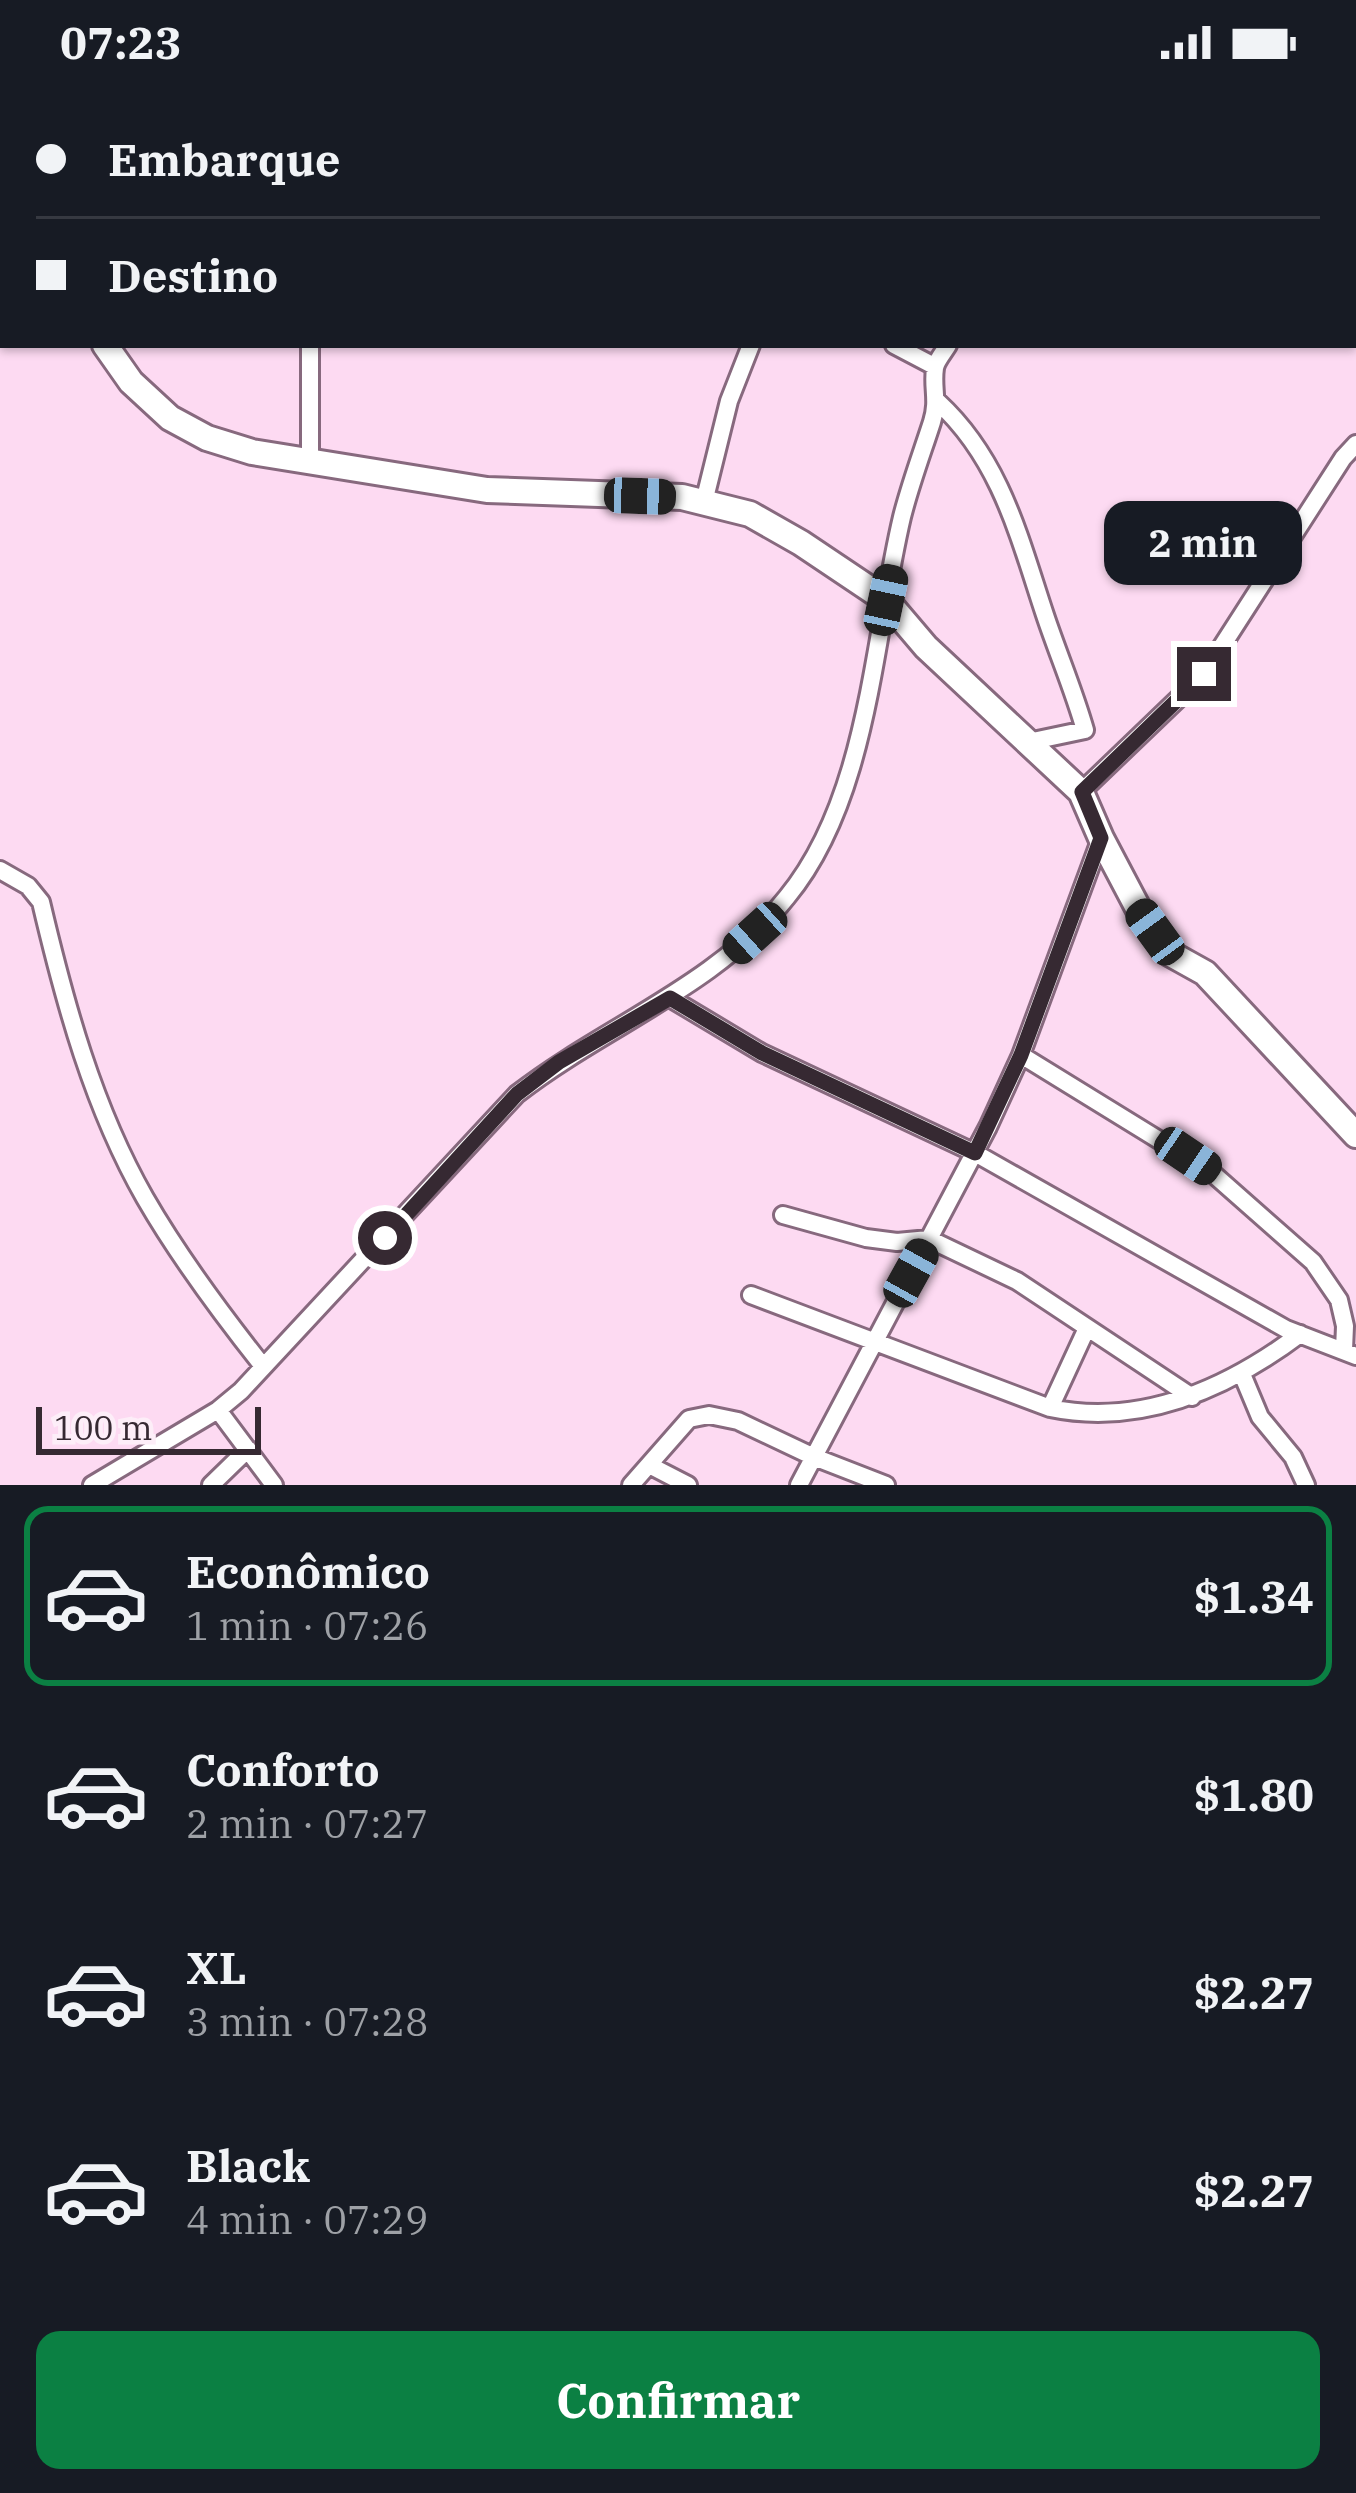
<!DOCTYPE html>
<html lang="pt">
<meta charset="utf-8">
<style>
:root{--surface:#171b24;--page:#242831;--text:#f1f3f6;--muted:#9ea1a6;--line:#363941;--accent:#0b8043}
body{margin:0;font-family:"IBM Plex Serif",serif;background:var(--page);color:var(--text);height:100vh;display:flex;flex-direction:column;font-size:45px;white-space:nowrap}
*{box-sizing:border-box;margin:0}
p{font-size:39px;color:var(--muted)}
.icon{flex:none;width:66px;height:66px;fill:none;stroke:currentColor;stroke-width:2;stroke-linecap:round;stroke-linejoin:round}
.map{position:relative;height:1401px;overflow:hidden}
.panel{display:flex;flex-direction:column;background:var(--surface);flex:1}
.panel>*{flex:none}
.top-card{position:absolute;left:0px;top:0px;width:1356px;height:264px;box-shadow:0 3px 9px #0004;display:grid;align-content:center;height:264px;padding:0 36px;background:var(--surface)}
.scale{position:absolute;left:36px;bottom:30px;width:225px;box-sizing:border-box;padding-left:12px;border:6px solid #362932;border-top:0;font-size:33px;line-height:42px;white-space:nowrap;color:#362932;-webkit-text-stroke:9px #fdeef8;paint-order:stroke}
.end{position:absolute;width:54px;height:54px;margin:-27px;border:15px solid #362932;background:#fff;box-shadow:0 0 0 6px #fff}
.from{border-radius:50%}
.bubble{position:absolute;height:84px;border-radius:24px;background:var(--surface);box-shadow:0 3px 9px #0004;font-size:39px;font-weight:700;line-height:84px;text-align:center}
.car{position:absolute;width:36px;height:72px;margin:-36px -18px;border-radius:15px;box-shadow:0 0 9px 3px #0007;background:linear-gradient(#222 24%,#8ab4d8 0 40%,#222 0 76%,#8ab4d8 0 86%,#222 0)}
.top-card b{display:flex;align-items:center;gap:42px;height:114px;font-size:45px}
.top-card b+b{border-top:3px solid var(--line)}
.top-card i{width:30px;height:30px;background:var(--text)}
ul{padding:21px 0 0;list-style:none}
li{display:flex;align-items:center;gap:36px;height:180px;margin:0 24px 18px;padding:0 12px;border:6px solid transparent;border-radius:24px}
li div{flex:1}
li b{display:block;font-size:45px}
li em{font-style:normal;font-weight:700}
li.active{border-color:var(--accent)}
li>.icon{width:108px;height:108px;stroke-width:1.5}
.primary-button{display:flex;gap:24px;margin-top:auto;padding:24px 36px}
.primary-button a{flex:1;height:138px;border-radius:24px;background:var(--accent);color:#fff;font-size:48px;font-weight:700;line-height:138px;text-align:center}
.status{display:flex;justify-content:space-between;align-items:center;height:84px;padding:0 60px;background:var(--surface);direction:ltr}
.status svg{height:33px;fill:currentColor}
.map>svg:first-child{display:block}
</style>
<div class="status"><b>07:23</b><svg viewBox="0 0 49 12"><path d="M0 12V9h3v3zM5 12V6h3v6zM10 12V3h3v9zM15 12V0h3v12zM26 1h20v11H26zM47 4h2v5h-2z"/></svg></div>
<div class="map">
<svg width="1356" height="1401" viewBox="0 0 1356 1401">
<rect width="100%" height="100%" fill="#fddaf2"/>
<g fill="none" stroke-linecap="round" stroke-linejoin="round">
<g stroke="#87697e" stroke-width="22">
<path id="street" d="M 223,0 L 224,3
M 763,0 L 764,3
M 1040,0 L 1042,3
M 1331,0 L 1332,3
M 1140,3 L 1143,0
M 1353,56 L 1356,80
M 310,261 L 310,376
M 894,261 L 934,282
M 938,318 C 1001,376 1019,453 1045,531 C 1058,570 1074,607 1085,646 L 1028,658
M 704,418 L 729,317 L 751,261
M 1081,708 L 1204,590 L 1343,374 L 1356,360
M 0,786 L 28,802 L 41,818 C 65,920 93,1023 145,1114 C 179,1173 220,1228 262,1281
M 670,914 L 762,969 L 975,1069 L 1286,1245 L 1356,1272
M 1021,971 L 1211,1088 L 1313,1178 L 1339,1216 L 1345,1242 L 1344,1266
M 783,1131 L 866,1154 L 897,1158 L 929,1155 L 1017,1197 L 1192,1313
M 751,1211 L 1050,1324 C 1141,1343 1228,1304 1300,1250
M 1242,1290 L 1260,1333 L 1293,1373 L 1306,1401
M 1050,1324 L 1087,1244
M 218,1326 L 274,1401
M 651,1382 L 688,1401
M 92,1401 L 218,1326 L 241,1307 L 517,1010 C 606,941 715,903 787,813 C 869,713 873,555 902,433 C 910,401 922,369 932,338 C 939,316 932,304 935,284 C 936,277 944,268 948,261
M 211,1401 L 248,1365
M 631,1401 L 689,1335 L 709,1331 L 738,1337 L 814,1373 L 886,1401
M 799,1401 L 988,1043 L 1021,971 L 1101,754"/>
</g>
<g stroke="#87697e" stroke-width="30">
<path id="secondary" d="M 0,91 L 3,95
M 105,261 L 131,298 L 170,334 L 207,354 L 252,368 L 487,406 L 682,413 L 750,430 L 801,459 L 886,516 L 926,563 L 1081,708 L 1101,754 L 1140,828 L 1169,869 L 1205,889 L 1356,1051"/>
</g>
<use href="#street" stroke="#fff" stroke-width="16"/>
<use href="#secondary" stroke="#fff" stroke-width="24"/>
</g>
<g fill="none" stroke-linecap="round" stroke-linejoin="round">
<path stroke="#362932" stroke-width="15" d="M 385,1154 L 517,1010 L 559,978 L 670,914 L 762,969 L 975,1069 L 1021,971 L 1101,754 L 1082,708 L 1204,590"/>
</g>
</svg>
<div class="scale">100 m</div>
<i class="end from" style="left:385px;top:1154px"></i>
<i class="end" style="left:1204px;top:590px"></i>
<div class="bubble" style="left:1104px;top:417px;width:198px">2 min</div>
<i class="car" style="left:640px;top:412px;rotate:92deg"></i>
<i class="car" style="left:886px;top:516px;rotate:12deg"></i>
<i class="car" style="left:1155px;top:848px;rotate:324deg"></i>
<i class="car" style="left:755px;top:849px;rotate:228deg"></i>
<i class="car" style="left:1188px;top:1072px;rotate:124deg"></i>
<i class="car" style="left:911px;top:1189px;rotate:29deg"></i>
<div class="top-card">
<b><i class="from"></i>Embarque</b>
<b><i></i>Destino</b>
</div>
</div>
<section class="panel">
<ul>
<li class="active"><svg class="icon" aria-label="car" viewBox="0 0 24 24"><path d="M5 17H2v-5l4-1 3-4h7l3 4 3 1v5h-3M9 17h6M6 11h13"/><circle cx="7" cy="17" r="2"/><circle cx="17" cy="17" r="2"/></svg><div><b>Econômico</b><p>1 min · 07:26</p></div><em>$1.34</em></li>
<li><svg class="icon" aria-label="car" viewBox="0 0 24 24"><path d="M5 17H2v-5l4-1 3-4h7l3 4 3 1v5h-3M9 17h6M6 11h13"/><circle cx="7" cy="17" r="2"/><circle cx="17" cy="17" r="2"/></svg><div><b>Conforto</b><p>2 min · 07:27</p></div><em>$1.80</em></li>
<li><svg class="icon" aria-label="car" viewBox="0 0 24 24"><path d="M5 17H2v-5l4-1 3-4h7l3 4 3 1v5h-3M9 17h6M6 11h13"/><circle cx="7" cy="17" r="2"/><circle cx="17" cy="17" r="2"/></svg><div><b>XL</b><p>3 min · 07:28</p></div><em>$2.27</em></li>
<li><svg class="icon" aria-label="car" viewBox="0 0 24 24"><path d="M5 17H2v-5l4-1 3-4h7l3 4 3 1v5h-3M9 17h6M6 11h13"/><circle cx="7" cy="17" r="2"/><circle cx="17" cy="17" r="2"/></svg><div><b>Black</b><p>4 min · 07:29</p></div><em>$2.27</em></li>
</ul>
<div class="primary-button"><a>Confirmar</a></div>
</section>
